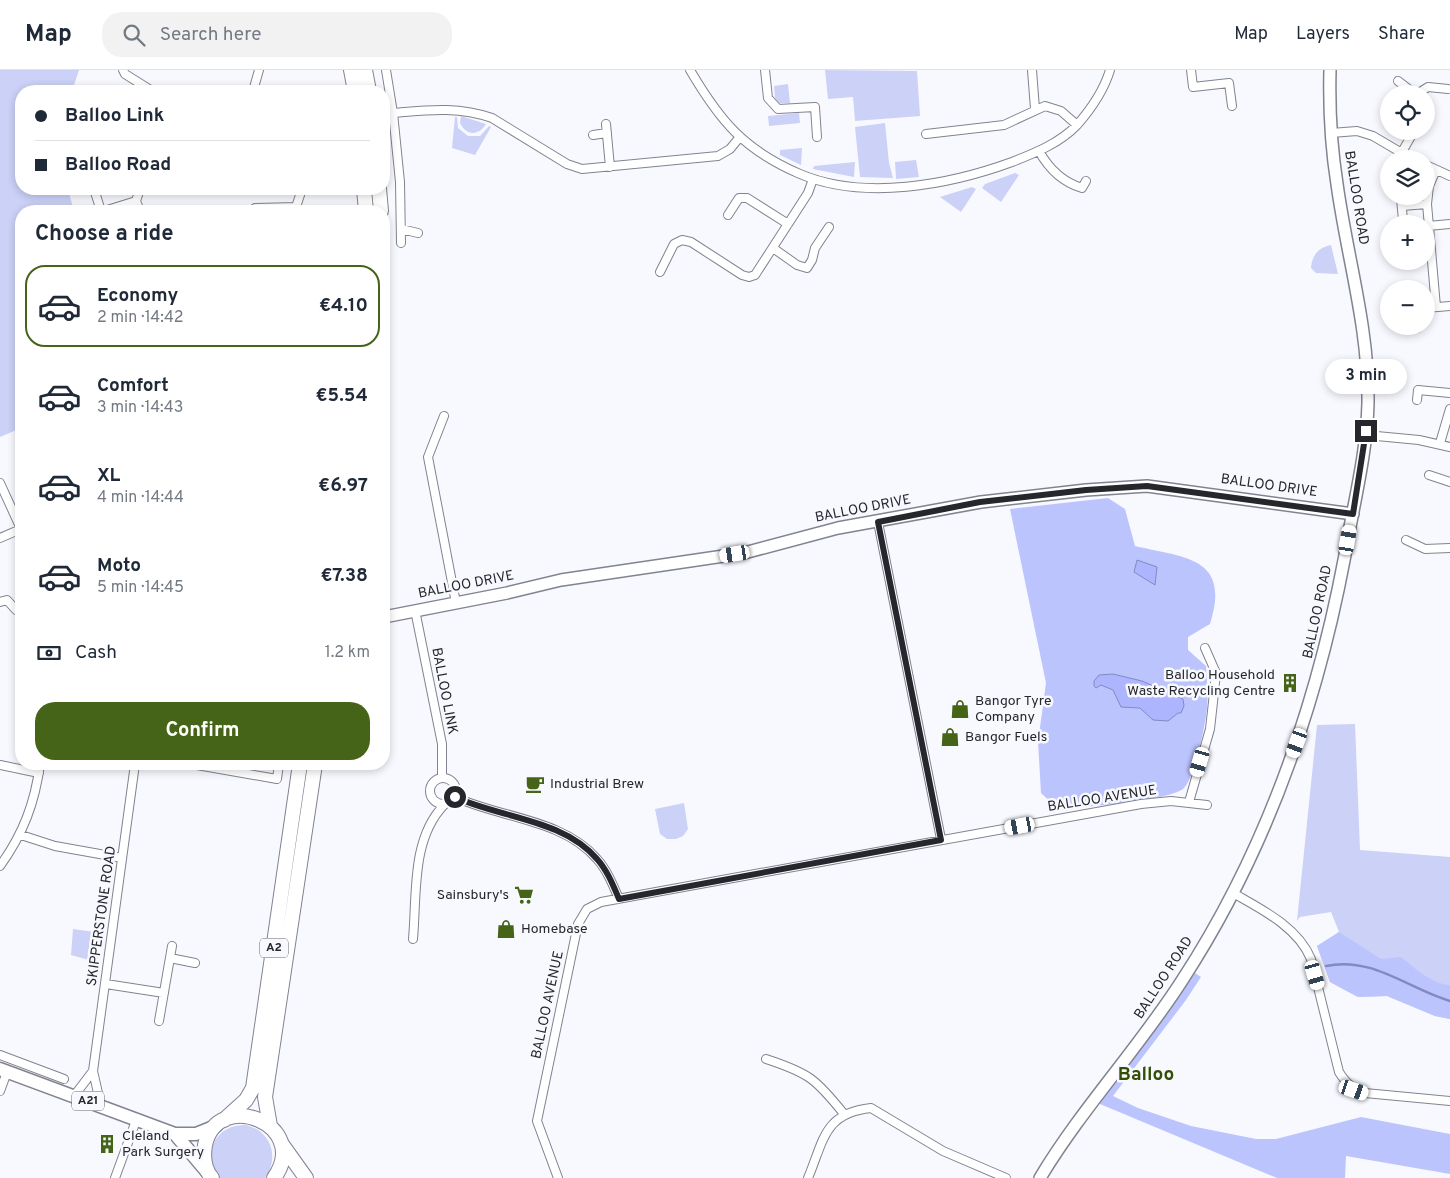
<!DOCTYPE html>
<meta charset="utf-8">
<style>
:root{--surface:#fff;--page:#f2f2f3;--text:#1f2937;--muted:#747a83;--line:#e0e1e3;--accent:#466418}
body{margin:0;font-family:Overpass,sans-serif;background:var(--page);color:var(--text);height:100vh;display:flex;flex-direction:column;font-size:19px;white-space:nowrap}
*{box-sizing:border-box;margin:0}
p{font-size:16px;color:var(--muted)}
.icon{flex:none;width:28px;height:28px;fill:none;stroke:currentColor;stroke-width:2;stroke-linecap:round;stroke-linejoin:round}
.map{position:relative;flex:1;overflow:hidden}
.panel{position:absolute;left:15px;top:135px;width:375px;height:565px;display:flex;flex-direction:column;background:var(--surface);border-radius:20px;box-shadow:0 2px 8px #0003}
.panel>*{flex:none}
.guide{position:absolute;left:15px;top:15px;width:375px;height:110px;border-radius:20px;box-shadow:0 2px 8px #0003;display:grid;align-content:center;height:110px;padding:0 20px;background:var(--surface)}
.tools{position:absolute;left:1380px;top:15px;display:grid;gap:10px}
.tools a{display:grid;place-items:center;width:55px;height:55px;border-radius:50%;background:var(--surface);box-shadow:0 2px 8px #0003;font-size:25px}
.end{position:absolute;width:22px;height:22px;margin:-11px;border:6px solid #26272c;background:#fff;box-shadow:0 0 0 2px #fff}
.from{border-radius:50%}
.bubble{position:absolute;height:35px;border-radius:18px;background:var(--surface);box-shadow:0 2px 8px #0003;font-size:16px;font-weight:700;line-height:35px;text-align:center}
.car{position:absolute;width:15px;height:30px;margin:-15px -8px;border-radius:6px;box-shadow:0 0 4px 1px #0007;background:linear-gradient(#fff 24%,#345 0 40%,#fff 0 76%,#345 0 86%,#fff 0)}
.guide b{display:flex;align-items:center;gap:18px;height:48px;font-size:19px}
.guide b+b{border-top:1px solid var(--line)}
.guide i{width:12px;height:12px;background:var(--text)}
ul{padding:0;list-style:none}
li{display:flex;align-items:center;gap:15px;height:82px;margin:0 10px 8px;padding:0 10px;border:2px solid transparent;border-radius:20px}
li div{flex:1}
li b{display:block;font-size:19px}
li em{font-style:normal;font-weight:700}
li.selected{border-color:var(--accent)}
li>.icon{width:45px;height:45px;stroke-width:1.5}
h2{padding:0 20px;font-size:22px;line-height:60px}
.pay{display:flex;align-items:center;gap:12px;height:55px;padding:0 20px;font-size:19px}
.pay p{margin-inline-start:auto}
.button{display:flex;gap:10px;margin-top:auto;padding:10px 20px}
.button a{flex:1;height:58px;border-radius:20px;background:var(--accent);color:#fff;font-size:20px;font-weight:700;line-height:58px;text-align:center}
header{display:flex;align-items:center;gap:30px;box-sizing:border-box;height:70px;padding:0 25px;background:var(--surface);border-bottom:1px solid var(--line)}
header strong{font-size:24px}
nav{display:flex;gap:28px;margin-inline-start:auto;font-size:18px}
.search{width:350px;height:45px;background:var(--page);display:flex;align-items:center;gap:12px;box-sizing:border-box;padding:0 18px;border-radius:20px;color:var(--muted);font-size:19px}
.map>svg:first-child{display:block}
</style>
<header>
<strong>Map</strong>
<div class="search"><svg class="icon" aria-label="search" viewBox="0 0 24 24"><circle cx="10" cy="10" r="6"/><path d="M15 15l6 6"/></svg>Search here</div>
<nav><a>Map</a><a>Layers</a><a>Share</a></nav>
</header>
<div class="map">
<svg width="1450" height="1108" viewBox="0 0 1450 1108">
<rect width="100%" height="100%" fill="#f8f9ff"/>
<path fill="#cbd1f7" d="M 0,0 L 79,0 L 72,21 L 21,21 L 21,119 L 68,119 L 74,141 L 21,141 L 21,358 L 0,367 Z
M 825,0 L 917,1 L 920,46 L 855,51 L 853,27 L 828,29 Z
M 788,14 L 790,33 L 779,33 L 775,28 L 774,16 Z
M 799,43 L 800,53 L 769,56 L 768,46 Z
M 461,46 L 486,54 C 479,66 466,66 460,53 Z
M 455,47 L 457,47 L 458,58 L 468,66 L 480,66 L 489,56 L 491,57 L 475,85 L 452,78 Z
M 885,53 L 889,93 L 893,108 L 860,107 L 855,57 Z
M 802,78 L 801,95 L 780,85 L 780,80 Z
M 916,90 L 919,107 L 896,109 L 895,92 Z
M 855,92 L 854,107 L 813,99 L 814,96 Z
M 1015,103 L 1019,105 L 1001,132 L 982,118 L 985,114 Z
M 972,117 L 976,119 L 961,142 L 940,127 Z
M 1331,175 L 1338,204 L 1316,203 L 1311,198 C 1312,185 1318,178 1331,175 Z
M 1355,654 L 1360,780 L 1450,787 L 1450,949 L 1435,946 L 1387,926 L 1358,927 L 1330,912 L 1317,876 L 1339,862 L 1331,842 L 1300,847 L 1297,851 L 1317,655 Z
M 684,733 L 688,759 L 683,766 L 676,769 L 667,769 L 660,764 L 655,739 Z
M 73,859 L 102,863 L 102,865 L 93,864 L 89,890 L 71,885 Z
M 246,1055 C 271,1061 280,1087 265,1108 L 218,1108 C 202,1084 215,1054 246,1055 Z"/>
<path fill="#bcc4fe" d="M 1108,428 L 1125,439 L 1135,476 C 1186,488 1231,487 1210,554 L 1188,567 L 1188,580 L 1206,596 C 1207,612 1209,629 1206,646 C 1204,660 1194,710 1183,719 C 1166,731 1082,737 1058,739 L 1041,723 L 1038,672 L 1046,613 L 1010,439 Z
M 1339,862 L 1381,889 L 1401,887 C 1415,898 1431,914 1450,915 L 1450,949 L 1435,946 L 1387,926 L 1358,927 L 1330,912 L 1317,876 Z
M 1195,903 L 1201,907 L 1186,930 L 1113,1026 L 1138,1038 L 1191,1056 L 1256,1069 L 1276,1069 L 1361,1047 L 1450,1064 L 1450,1104 L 1346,1086 L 1345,1108 L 1277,1108 L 1100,1034 L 1099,1029 Z"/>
<path fill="#adb5fe" stroke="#848abf" d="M 1137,490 L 1157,497 L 1155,515 L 1134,502 Z
M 1113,604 L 1142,611 L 1183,629 L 1184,636 L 1181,643 L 1178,643 L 1168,651 L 1153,650 L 1140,638 L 1121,637 L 1113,620 L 1101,615 L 1096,618 L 1094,616 L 1094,611 L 1099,605 Z"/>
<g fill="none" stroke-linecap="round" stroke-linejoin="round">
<path stroke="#848abf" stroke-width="2.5" d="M 1326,896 C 1372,886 1407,918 1450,931"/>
<g stroke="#818390" stroke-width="10">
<path id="street" d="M 123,0 L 125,4 L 152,21
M 386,0 L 393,43 C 428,40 458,36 492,48 L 567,94 L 582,99 L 718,86 L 730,79 L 739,68
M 690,0 C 720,51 744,80 800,104 C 864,131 949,115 1012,92 C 1035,83 1060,73 1077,55 C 1091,39 1104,20 1110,0
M 765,0 L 768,28 L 778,39 L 815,37 L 817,67
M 1032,0 L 1035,39
M 1191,0 L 1193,17 L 1229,13 L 1232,36
M 1398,11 L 1415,24
M 253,21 L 259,0
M 1417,24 L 1428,17 L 1448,19
M 393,43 L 400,112 L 401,173
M 606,54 L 610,97
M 1331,63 L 1357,61 L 1373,66 L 1412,89
M 926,64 L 1004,55 L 1045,36 L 1061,41 L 1077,55
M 593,65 L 607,63
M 1039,81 C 1049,99 1062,112 1082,118 L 1086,111
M 1402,82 L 1414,61
M 1426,95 L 1450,106
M 94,119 L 101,141
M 140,119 L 136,131 L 140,141
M 1401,129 L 1403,150
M 1402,136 L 1427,134
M 104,141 L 136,131
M 254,141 L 255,138 L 296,137 L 302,119
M 728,145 L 739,128 L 747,128 L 788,154
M 1428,156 L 1450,154
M 401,159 L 418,163
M 773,178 L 797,195 L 807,198 L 812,190 L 815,178 L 829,157
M 660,202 L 674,174 L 682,170 L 691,172 L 742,205 L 749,207 L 755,205 L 808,123 L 813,109
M 1436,237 L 1427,134 L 1429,116 L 1436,100
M 1426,238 L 1450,236
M 1416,256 L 1417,258
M 1417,330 L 1418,320 L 1450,323
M 444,346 L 428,387 L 456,533
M 1366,365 L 1419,370 L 1450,377
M 1440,373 L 1450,339
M 1429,405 L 1450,412
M 0,413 L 21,459
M 878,452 L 941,769
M 0,468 L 21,459
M 1406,470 L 1425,479 L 1450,478
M 0,532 L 7,530 L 16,540
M 415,540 L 442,674 L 442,708
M 0,695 L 39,703
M 197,695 L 277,709 L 279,694
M430 721a13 13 0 1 1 26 0a13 13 0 1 1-26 0Z
M 455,727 C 500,748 563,749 597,789 C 607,800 613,815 619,829
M 1189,732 L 1210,659 L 1213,632 L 1216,603 L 1205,578
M 21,765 L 55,776 L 122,788
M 0,796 C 23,764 35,733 40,694
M 1233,823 C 1261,839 1298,857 1311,889 L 1339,1002 C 1346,1013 1352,1019 1365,1023 L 1450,1031
M 413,869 C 417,825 411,769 444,735
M 170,888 L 195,893
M 106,914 L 164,923
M 159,951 L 172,876
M 0,985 L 64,1009
M 766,989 C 809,1003 816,1009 844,1044
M 0,1021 L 7,1002
M 74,1026 L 93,1001
M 96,1034 L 98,1023 L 93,1001 L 135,694
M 115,1108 L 137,1048
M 558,1108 L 537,1051 L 578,854 L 587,839 L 601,832 L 1141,734 L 1171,731 L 1207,735
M 808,1108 C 824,1070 824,1043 871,1038 L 943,1081 L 1006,1108"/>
</g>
<g stroke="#818390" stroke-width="14">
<path id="secondary" d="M 384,547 L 507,523 L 561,510 L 744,483 L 838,458 L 981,432 L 1086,420 L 1147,416 L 1353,444
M 1040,1108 C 1082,1038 1139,978 1183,909 C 1272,772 1323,617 1350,457 C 1358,415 1367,375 1368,333 C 1369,258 1347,187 1337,114 C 1331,76 1329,38 1330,0"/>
</g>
<g stroke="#818390" stroke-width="15">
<path id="primary" d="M 0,999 L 175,1064 L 196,1064 L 216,1056
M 175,1064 L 208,1103"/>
</g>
<g stroke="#818390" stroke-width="16">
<path id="highway" d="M 351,0 L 355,21
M 365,0 L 369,21
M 364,119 L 366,141
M 379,119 L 381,141
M 224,1050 L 246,1030 L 253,1018 L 300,694
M 270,1056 L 265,1027 L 315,694
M 281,1073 L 306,1108
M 212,1108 C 204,1099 203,1087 205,1075 C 218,1017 312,1055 274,1108"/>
</g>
<use href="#street" stroke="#fff" stroke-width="8"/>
<use href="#secondary" stroke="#fff" stroke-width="11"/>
<use href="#primary" stroke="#fff" stroke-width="12"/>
<use href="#highway" stroke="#fff" stroke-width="14"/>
</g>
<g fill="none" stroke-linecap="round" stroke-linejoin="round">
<path stroke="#26272c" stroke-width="6" d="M 455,727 C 500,748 563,749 597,789 C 607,800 613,815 619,829 L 941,770 L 878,452 L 980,432 L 1086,420 L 1147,416 L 1353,444 L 1366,361"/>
</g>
<defs>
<g id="building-bare" transform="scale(1.5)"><path d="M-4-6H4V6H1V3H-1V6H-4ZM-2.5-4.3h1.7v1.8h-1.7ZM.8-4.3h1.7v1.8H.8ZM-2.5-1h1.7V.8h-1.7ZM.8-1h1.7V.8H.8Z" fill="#466418" stroke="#f8f9ff" stroke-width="2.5" paint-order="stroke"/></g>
<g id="shop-bare" transform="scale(1.5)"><path d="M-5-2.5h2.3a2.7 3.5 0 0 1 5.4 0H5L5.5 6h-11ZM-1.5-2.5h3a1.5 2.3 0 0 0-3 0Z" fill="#466418" stroke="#f8f9ff" stroke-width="2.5" paint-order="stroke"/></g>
<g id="cafe-bare" transform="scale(1.5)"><path d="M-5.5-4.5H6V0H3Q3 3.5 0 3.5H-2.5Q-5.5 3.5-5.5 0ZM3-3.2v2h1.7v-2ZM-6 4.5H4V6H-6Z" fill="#466418" stroke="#f8f9ff" stroke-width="2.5" paint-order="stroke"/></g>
<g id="supermarket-bare" transform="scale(1.5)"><path d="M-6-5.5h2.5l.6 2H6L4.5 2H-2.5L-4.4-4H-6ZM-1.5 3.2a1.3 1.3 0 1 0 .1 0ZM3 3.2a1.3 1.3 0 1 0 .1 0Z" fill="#466418" stroke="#f8f9ff" stroke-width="2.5" paint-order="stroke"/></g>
</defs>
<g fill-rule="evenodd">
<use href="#building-bare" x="1290" y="613"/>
<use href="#shop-bare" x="960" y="639"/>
<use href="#shop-bare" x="950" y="667"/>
<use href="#cafe-bare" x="535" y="714"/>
<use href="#supermarket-bare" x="524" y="825"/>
<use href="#shop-bare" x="506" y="859"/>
<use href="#building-bare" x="107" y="1074"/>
</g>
<g text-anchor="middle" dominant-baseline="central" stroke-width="5" stroke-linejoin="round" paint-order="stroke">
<g fill="#f8f9ff" stroke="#65666b" stroke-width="1">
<rect x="260" y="868.5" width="28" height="19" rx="4"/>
<rect x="72" y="1021.5" width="32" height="19" rx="4"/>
</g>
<g font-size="12" font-weight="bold" fill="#26272c">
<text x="274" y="878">A2</text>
<text x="88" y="1031">A21</text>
</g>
<g font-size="14" fill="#26272c" stroke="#f8f9ff">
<text transform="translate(1356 128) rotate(81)">BALLOO ROAD</text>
<text transform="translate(1269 416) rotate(8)">BALLOO DRIVE</text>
<text transform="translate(863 439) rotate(-11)">BALLOO DRIVE</text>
<text transform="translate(466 515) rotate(-11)">BALLOO DRIVE</text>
<text transform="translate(1318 542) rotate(-78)">BALLOO ROAD</text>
<text transform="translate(444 621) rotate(79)">BALLOO LINK</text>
<text transform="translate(1102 729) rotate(-9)">BALLOO AVENUE</text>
<text transform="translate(102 846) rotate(-82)">SKIPPERSTONE ROAD</text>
<text transform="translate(1164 908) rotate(-57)">BALLOO ROAD</text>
<text transform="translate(548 935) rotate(-78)">BALLOO AVENUE</text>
</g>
<g font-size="14" fill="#26272c" stroke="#f8f9ff" text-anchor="start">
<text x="1275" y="605" text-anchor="end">Balloo Household<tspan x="1275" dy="16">Waste Recycling Centre</tspan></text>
<text x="975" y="631">Bangor Tyre<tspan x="975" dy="16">Company</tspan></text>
<text x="965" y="667">Bangor Fuels</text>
<text x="550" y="714">Industrial Brew</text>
<text x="509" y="825" text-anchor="end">Sainsbury's</text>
<text x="521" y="859">Homebase</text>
<text x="122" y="1066">Cleland<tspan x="122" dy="16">Park Surgery</tspan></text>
</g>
<g font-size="19" font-weight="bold" fill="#344e04" stroke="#f8f9ff">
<text x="1146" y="1005">Balloo</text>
</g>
</g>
</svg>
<div class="tools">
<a><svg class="icon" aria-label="locate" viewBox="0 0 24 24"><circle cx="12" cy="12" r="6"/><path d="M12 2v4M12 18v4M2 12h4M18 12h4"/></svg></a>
<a><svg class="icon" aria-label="layers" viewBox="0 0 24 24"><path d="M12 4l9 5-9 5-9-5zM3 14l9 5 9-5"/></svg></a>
<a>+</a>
<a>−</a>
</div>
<i class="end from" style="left:455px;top:727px"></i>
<i class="end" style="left:1366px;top:361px"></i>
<div class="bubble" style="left:1325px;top:289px;width:82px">3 min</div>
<i class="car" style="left:1348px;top:470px;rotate:10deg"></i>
<i class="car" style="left:735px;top:484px;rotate:261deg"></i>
<i class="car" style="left:1297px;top:673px;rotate:200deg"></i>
<i class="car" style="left:1200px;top:692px;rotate:196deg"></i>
<i class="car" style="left:1020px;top:756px;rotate:260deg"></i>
<i class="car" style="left:1315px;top:905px;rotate:164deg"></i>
<i class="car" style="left:1354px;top:1020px;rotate:109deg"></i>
<div class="guide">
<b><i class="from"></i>Balloo Link</b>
<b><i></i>Balloo Road</b>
</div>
<section class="panel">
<h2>Choose a ride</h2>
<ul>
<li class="selected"><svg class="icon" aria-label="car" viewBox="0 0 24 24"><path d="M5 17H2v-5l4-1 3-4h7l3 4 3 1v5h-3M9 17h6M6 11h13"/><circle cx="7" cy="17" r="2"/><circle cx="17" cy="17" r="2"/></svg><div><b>Economy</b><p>2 min · 14:42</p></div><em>€4.10</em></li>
<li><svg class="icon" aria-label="car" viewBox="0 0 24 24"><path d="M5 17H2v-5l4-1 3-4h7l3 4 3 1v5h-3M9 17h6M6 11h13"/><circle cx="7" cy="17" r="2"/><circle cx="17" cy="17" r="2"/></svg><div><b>Comfort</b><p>3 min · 14:43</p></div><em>€5.54</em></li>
<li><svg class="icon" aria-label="car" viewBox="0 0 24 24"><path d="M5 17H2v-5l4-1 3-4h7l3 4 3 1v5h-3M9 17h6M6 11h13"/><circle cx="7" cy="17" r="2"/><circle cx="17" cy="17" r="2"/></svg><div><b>XL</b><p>4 min · 14:44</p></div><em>€6.97</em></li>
<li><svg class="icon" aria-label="car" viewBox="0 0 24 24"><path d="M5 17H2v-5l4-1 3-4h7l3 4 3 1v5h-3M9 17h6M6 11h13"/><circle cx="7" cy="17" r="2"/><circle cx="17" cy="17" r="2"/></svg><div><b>Moto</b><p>5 min · 14:45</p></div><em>€7.38</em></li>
</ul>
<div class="pay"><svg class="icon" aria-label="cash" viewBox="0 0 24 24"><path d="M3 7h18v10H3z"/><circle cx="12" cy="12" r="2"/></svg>Cash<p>1.2 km</p></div>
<div class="button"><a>Confirm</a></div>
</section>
</div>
